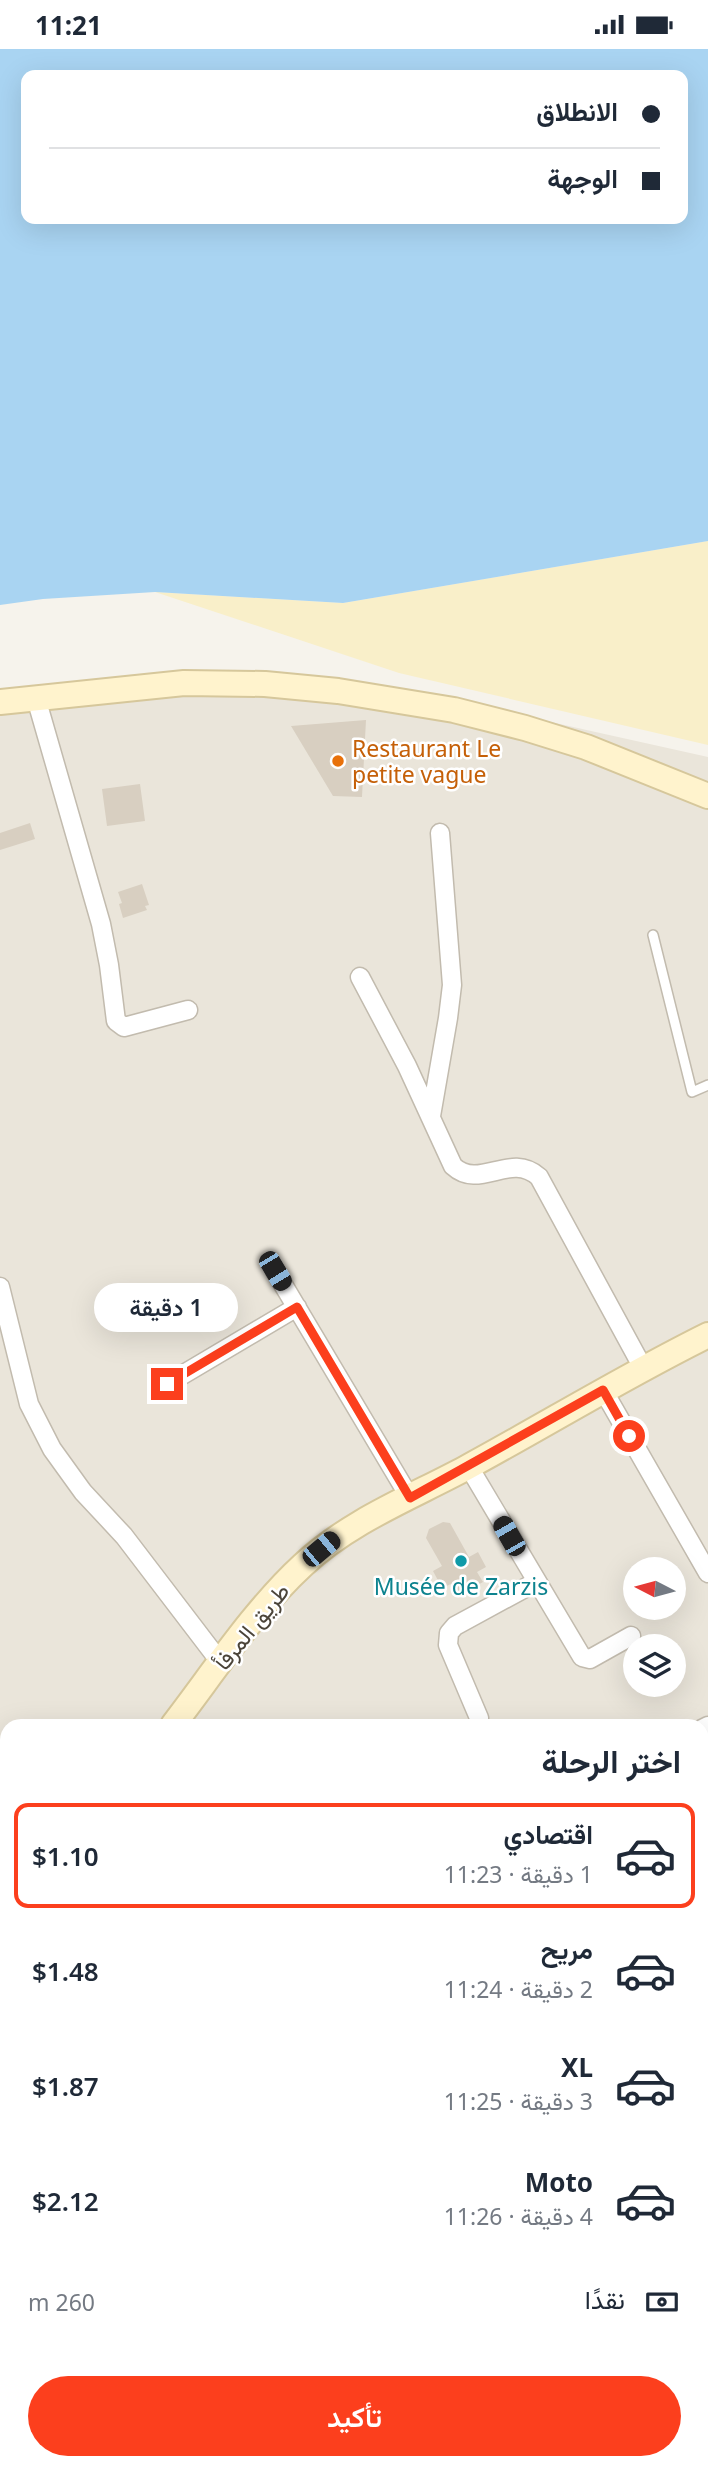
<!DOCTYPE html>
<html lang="ar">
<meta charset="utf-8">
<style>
:root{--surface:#fff;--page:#f6f6f7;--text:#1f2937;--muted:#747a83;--line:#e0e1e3;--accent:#fc3f1d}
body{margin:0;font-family:"Noto Sans",Vazirmatn,sans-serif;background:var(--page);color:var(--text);direction:rtl;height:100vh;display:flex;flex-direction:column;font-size:26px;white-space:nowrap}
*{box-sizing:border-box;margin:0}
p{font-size:23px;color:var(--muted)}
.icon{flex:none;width:38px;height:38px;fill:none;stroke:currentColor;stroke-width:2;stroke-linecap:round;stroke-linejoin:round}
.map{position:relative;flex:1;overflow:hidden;direction:ltr}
.drawer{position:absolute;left:0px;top:1670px;width:709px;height:751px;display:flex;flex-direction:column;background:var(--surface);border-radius:21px 21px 0 0;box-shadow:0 7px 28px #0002;direction:rtl}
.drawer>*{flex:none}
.top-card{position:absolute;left:21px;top:21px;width:667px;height:154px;border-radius:14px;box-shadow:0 7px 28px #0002;direction:rtl;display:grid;align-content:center;height:154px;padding:0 28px;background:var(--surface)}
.needle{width:46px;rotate:276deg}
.buttons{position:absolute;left:623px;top:1508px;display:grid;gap:14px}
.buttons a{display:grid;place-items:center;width:63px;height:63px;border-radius:50%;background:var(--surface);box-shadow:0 7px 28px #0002;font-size:35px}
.end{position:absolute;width:32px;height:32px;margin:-16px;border:9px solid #fc3f1d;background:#fff;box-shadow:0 0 0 4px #fff}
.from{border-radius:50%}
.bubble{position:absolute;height:49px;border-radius:24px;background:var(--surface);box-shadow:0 7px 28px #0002;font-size:23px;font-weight:600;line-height:49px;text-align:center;direction:rtl}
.car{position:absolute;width:21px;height:42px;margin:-21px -10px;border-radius:9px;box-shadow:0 0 5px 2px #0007;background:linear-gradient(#222 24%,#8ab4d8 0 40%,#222 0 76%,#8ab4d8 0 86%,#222 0)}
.top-card b{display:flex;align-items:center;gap:24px;height:66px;font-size:26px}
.top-card b+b{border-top:2px solid var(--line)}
.top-card i{width:18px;height:18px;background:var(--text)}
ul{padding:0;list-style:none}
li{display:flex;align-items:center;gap:21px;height:105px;margin:0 14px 10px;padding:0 14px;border:4px solid transparent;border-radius:14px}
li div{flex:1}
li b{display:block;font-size:26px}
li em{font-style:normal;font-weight:600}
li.current{border-color:var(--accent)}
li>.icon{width:63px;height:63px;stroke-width:1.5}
h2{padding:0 28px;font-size:32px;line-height:84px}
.pay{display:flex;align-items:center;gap:18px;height:77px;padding:0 28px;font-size:26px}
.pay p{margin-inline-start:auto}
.action{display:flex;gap:14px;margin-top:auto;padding:14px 28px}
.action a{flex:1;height:80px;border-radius:42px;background:var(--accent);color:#fff;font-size:28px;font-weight:600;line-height:80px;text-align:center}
.status{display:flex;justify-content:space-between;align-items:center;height:49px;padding:0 35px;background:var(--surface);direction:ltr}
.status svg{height:19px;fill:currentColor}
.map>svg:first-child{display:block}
</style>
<div class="status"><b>11:21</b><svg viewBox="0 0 49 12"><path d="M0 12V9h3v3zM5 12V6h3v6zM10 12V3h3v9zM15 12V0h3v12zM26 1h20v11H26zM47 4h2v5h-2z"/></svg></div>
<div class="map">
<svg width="708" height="2419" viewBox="0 0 708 2419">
<rect width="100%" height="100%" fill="#f6f3ec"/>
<path fill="#eae5da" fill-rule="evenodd" d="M 109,632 L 457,652 L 708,708 L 708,2419 L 0,2419 L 0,645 ZM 635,1521 L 674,1521 L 674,1559 L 635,1559 ZM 635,1598 L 674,1598 L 674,1636 L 635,1636 ZM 7,1676 L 702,1676 L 702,2413 L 7,2413 Z"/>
<path fill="#d2eab5" d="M 7,1934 L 7,2057 L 0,2051 L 0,1943 Z"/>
<path fill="#f9efc9" d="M 708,492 L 708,696 L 399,624 L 155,543 L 343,554 Z"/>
<path fill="#a9d4f2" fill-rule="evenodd" d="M 0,0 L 708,0 L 708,492 L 343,554 L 155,543 L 43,550 L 0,556 ZM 26,26 L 682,26 L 682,170 L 26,170 Z"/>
<path fill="#d8cfc1" d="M 366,671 L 362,748 L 333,747 L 291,677 Z
M 140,735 L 145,772 L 107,777 L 102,740 Z
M 30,774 L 35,790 L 0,801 L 0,784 Z
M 142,835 L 149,856 L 145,857 L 147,861 L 123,869 L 119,855 L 122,854 L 118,843 Z
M 443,1473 L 450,1474 L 469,1508 L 478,1503 L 486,1518 L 477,1523 L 483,1533 L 458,1547 L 451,1535 L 442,1539 L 433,1522 L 442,1517 L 426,1489 L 429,1480 Z"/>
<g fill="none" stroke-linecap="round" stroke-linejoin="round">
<g stroke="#c2bbae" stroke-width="12">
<path id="lane" d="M 653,886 L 692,1043 L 708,1036"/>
</g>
<g stroke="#c2bbae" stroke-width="21">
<path id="street" d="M 36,649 L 101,875 L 109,916 L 116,972 L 124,978 L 188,961
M 360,928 L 407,1017 L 453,1117 C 480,1142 510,1102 539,1128 L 643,1319
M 431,1067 L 448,969 L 452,936 L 440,784
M 275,1222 L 410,1449
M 0,1238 L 29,1355 L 52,1400 L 83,1443 L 124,1487 L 221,1614
M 167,1335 L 297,1258
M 603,1341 L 708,1524
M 469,1418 L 582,1608 L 590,1610 L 631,1587
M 479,1669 L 448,1596 L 449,1584 L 455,1577 L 536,1533
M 702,1680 L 708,1677
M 0,1758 L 7,1767
M 702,2354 L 708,2350
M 702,2381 L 708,2390
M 626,2419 L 632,2413"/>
</g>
<g stroke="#d6c79b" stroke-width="28">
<path id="secondary" d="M 0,653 L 184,634 L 265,635 L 338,642 L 454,661 L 525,679 L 586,698 L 708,747
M 173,1676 C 213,1624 255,1560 303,1516 C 350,1472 410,1449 466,1419 C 547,1375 625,1327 708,1286
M 0,1915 L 7,1905
M 702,1999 L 708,1994
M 0,2127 L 7,2133
M 0,2167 L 7,2179
M 0,2309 L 7,2294
M 0,2351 L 7,2348
M 349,2413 L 356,2419"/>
</g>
<use href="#lane" stroke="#fff" stroke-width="9"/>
<use href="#street" stroke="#fff" stroke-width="18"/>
<use href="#secondary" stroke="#fff3cd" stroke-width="24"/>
</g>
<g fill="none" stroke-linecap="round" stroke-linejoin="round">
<path stroke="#fc3f1d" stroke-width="9" d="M 167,1335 L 297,1258 L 410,1449 L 603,1341 L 629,1387"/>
</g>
<circle fill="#e8710a" stroke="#fff" stroke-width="2.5" cx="338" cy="712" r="7"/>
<circle fill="#0f9aa8" stroke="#fff" stroke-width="2.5" cx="461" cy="1512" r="7"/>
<g text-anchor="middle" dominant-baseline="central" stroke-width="5" stroke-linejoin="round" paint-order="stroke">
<g font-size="23" fill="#c56008" stroke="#fff" text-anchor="start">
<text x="352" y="699">Restaurant Le<tspan x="352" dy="26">petite vague</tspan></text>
</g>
<g font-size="23" fill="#0d838f" stroke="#fff">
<text x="461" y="1537">Musée de Zarzis</text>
</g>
<g font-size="23" fill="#4b4439" stroke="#fff">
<text transform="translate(251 1577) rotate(-51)">طريق المرفأ</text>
</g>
</g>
</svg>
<div class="buttons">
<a><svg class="needle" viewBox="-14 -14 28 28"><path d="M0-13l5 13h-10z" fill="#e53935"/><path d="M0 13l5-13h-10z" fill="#747a83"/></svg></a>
<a><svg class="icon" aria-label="layers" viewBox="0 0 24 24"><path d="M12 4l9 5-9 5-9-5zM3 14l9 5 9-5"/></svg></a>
</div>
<i class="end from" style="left:629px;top:1387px"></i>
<i class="end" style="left:167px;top:1335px"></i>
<div class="bubble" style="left:94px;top:1234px;width:144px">1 دقيقة</div>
<i class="car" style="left:275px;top:1222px;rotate:149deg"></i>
<i class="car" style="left:509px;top:1487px;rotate:330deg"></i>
<i class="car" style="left:321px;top:1500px;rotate:50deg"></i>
<div class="top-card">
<b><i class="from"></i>الانطلاق</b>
<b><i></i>الوجهة</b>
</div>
<section class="drawer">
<h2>اختر الرحلة</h2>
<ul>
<li class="current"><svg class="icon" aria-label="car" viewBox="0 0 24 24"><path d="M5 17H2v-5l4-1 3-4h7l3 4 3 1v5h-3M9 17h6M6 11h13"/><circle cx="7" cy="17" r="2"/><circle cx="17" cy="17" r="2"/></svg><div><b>اقتصادي</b><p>1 دقيقة · 11:23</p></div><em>$1.10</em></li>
<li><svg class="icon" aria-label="car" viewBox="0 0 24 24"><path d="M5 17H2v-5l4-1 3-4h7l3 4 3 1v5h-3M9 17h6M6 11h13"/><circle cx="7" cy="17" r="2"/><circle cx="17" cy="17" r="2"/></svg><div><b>مريح</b><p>2 دقيقة · 11:24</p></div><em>$1.48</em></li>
<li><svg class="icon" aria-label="car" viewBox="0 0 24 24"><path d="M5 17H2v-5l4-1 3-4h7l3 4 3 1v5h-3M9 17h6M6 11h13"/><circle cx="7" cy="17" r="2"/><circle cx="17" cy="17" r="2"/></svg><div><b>XL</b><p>3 دقيقة · 11:25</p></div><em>$1.87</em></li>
<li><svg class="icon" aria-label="car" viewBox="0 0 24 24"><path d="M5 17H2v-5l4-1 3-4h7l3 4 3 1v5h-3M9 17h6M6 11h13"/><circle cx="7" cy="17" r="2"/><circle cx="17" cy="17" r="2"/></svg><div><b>Moto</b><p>4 دقيقة · 11:26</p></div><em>$2.12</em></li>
</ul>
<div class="pay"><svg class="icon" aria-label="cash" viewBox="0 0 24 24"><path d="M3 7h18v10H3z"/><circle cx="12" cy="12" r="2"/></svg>نقدًا<p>260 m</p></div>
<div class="action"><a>تأكيد</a></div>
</section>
</div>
